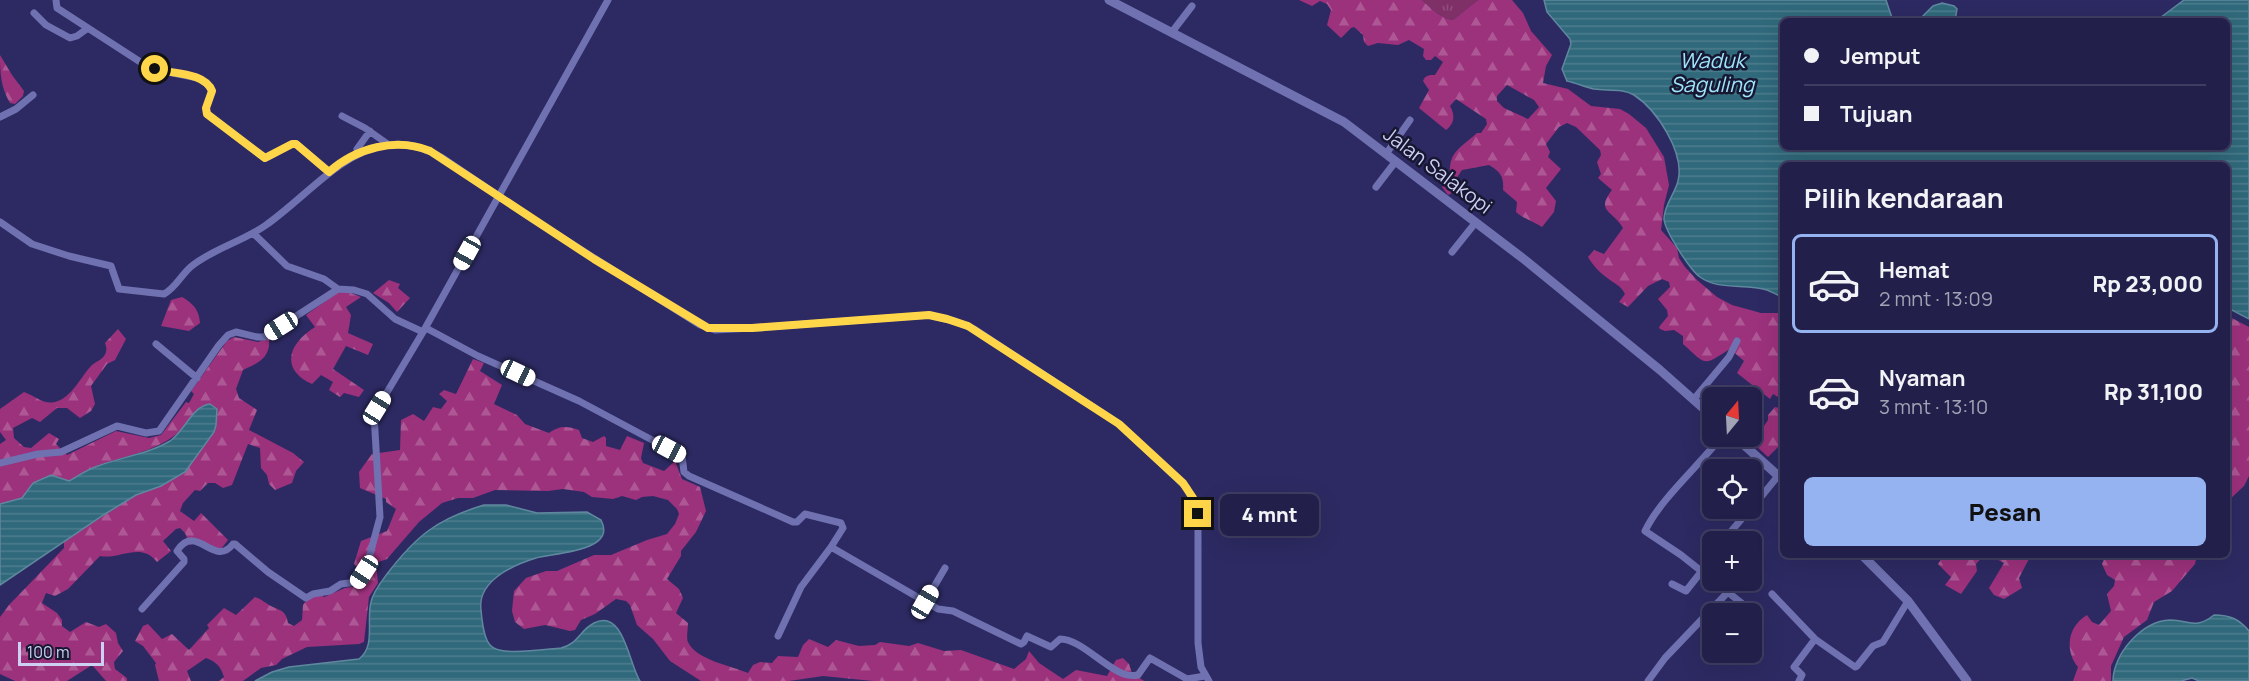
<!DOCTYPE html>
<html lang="id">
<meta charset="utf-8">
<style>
:root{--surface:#22204a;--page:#2a2851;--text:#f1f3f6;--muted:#a2a3b5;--line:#3f3e62;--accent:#95b2f1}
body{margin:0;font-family:Manrope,sans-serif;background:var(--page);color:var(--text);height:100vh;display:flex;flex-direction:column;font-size:22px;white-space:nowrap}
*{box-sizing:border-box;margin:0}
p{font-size:20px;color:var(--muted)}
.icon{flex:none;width:33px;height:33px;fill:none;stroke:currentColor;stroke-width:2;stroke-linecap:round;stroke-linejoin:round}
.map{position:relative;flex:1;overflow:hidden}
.details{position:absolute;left:1780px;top:162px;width:450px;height:396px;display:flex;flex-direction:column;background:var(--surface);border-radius:9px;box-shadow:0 6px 24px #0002,0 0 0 2px var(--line)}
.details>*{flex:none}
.banner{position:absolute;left:1780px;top:18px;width:450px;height:132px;border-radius:9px;box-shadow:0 6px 24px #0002,0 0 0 2px var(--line);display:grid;align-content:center;height:132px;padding:0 24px;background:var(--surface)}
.needle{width:39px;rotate:18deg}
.fabs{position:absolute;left:1702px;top:387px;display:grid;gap:12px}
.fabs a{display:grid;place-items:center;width:60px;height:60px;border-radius:9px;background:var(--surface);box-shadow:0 6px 24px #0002,0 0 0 2px var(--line);font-size:30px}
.scale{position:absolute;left:18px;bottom:15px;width:86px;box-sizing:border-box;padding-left:6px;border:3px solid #cdd0f3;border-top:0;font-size:16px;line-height:21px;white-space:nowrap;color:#cdd0f3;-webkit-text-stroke:4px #171731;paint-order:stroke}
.end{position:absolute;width:27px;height:27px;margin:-14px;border:8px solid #ffd54a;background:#111;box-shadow:0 0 0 3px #111}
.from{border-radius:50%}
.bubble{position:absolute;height:42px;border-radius:9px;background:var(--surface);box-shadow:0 6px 24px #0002,0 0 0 2px var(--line);font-size:20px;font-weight:800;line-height:42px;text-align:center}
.car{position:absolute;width:18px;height:36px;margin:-18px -9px;border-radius:8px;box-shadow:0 0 4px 2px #0007;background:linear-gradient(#fff 24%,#345 0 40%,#fff 0 76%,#345 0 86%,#fff 0)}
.banner b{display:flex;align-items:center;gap:21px;height:57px;font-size:22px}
.banner b+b{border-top:2px solid var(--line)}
.banner i{width:15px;height:15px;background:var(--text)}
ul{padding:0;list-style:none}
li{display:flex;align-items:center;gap:18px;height:99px;margin:0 12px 9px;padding:0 12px;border:3px solid transparent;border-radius:9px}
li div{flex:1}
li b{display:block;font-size:22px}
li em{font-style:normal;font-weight:800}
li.on{border-color:var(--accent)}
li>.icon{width:54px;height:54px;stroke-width:1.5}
h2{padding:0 24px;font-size:27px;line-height:72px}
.cta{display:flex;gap:12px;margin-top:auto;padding:12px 24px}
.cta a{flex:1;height:69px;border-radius:9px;background:var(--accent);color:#111;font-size:24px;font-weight:800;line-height:69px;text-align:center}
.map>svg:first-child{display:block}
</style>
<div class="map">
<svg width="2249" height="681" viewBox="0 0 2249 681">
<defs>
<pattern id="grass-tufts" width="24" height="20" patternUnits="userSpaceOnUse" patternTransform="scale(1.5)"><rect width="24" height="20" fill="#7f3167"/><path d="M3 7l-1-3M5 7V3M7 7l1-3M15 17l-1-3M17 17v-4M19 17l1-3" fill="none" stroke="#904e7d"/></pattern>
<pattern id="forest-firs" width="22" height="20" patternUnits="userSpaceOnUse" patternTransform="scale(1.5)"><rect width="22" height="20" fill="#9c317c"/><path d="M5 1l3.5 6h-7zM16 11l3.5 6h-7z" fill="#ad5795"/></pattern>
<pattern id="water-rules" width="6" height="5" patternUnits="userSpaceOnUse" patternTransform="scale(1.5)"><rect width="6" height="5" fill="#30697b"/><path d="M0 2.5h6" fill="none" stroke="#4d7d8e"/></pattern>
</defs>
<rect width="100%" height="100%" fill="#2d2a63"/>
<path fill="url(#grass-tufts)" d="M 1422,0 L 1478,0 L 1453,20 C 1442,19 1430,8 1422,0 Z"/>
<path fill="url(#forest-firs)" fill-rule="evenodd" d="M 1299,0 L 1422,0 C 1430,8 1442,19 1453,20 L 1478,0 L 1512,0 L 1523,13 L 1531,31 L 1552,55 L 1546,66 L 1543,83 L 1568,89 L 1591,106 L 1620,109 L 1629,114 L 1646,128 L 1664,157 L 1669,185 L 1664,205 L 1661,230 L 1677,248 L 1679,258 L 1685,267 L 1697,280 L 1717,297 L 1732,305 L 1761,313 L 1783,313 L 1783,400 L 1773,394 L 1770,399 L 1737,373 L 1744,361 L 1730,349 C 1703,366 1707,366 1683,344 L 1683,336 L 1674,330 L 1665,331 L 1660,329 L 1659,327 L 1668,316 L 1667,310 L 1658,299 L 1670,287 L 1669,282 L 1662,279 L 1648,286 L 1628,307 L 1619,302 L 1625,294 C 1621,285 1613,283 1606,277 C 1598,271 1593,265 1588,257 L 1594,250 L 1604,254 L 1623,228 C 1613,210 1595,212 1612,190 L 1598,178 L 1601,174 L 1597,162 L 1601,155 L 1600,150 L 1576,127 L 1567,123 L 1559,127 L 1546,144 L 1550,152 L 1548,157 L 1561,169 L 1546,188 L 1556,201 L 1554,212 L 1542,227 C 1533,221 1524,219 1516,212 L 1517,202 L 1503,190 C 1504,177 1501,172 1489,165 L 1462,170 L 1450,188 L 1452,193 L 1448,195 L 1442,187 C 1453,175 1448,174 1451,161 C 1454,149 1469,141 1477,133 L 1481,133 L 1487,124 L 1486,119 L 1456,99 L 1450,106 C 1455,115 1455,123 1446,130 L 1419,108 L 1429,90 L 1423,81 C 1425,75 1430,75 1435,75 L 1443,62 L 1435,56 L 1431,60 L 1426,60 L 1423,56 L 1424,49 L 1409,40 L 1398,45 L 1378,43 L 1368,46 L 1364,42 L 1363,35 L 1354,27 L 1351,28 L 1341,38 L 1327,25 L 1331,10 L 1327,4 L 1320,1 L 1312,6 ZM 1507,85 L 1534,100 L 1539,107 L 1528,119 L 1504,108 L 1497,101 L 1497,96 Z
M 0,55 L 12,75 L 24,91 L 23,96 L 15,104 L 10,103 C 1,88 0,73 0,55 Z
M 389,280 L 400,284 L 398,288 L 410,298 L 397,312 L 389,303 L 373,293 Z
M 338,292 L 348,292 L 361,297 L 346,307 L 351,315 L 348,333 L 373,344 L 368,355 L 346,346 L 333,369 L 364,390 L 359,397 L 344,393 L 340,397 L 329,390 L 333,382 L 321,375 L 312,384 C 279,369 289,343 315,327 L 306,315 Z
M 182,297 C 194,304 199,310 200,323 L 189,331 L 161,326 L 171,300 Z
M 2228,316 L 2249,327 L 2249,476 L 2244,486 L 2228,501 Z
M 118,329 L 126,339 L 115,360 L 107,364 L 91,386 L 95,404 L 91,411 L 80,418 L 67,408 L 57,408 L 40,422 L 32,418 L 13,428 L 14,438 L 24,447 L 31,448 L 49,433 L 59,439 L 56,444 L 67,455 L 116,431 L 149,438 L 161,435 L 186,402 L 189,403 L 194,394 L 191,391 L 227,341 L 234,337 L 258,342 L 269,338 C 271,357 259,363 243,370 L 236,389 L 239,398 L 257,410 L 249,430 L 293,453 L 304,462 L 296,471 L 292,483 L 275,490 L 269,484 L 267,475 L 261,468 L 260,448 L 248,444 L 232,485 L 223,488 L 215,483 L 208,483 L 200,491 L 195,490 L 183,503 L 180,511 L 194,521 L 201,513 L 228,540 L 221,549 L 195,543 L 190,545 L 185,533 L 180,528 L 176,529 L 163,541 L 171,551 L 157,562 C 141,541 119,560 100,556 L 68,589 L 55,596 L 46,593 L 42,603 L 57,613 L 62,620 L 62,626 L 70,632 L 86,622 L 99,627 L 106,624 L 116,633 L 118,643 L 123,651 L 114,662 L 115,669 L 127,678 L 127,681 L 106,681 L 92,665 L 67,681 L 15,681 L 0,674 L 0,617 L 9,605 L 64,548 L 64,541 L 136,495 L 161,486 L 214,432 L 217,419 L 196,410 C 177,448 135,453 99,465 C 89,469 80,477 70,480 C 59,484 44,482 33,483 L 22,498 L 0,504 L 0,444 L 6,440 L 0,432 L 0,409 L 24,392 C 35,396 44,405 55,402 C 72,398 81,376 92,365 C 97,361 104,359 106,352 C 107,348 106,347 105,343 Z
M 473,359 L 484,363 L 480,371 L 502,385 L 494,404 L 517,415 L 525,424 L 549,433 C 560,425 567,426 579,430 L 582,438 L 593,442 L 604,436 L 606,438 L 606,446 L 620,450 L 627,436 L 644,443 L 641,458 L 643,463 L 664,471 L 675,461 L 682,479 L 700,487 L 706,511 L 696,532 L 681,551 L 681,556 L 667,579 L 679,589 L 683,598 L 676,613 L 688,623 C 688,629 686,638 688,642 C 696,660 732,666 748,673 L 753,665 L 760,662 L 772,663 L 778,656 L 798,657 L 803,645 L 809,639 L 828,647 L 836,640 L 859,646 L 875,645 L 880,642 L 909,646 L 918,643 L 944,651 L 961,650 L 1014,669 L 1026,659 L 1029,651 L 1039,663 L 1063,679 L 1076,670 L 1107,676 L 1116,660 L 1123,658 L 1129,664 L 1132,673 L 1144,681 L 873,681 L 823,676 L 789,681 L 701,681 L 670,661 L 653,639 L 637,625 L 630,605 L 626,601 L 616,599 L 595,614 L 581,620 L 575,630 L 570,631 L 545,625 L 524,629 L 515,622 L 512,611 L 514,591 L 526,578 L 546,571 L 557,571 L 594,555 L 611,555 L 647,540 L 667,534 L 675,524 L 679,514 L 677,509 L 668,500 L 653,496 L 642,497 L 636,500 L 622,496 L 613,499 L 592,497 L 584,492 L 563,489 L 548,491 L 495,490 L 473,498 L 458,498 L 442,503 L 419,522 L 387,559 L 376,563 L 378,583 L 369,597 L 364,642 L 359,644 L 307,647 L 282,659 L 276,665 L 261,668 L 243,681 L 219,681 L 224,677 C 221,667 217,662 206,658 L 187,671 L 191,681 L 159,681 L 155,665 L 156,663 L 143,646 L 135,641 L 143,626 L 148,624 L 162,639 L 172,634 L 189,650 L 209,628 L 207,625 L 224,608 L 236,615 L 255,597 C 262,599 266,604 273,607 C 283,611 286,612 288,623 L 294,626 L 302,620 L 303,605 L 314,591 L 324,597 L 345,588 L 358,586 L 366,577 L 354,564 L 361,541 L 387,531 L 396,509 L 386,502 L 386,499 L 360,488 L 359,472 L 372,454 L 400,450 L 401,420 L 413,414 L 424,421 L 433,407 L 441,409 L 447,401 L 439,394 L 444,390 L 456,394 Z
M 1775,407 L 1783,409 L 1783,447 L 1778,447 L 1768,457 L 1756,446 L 1764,436 L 1762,429 L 1768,420 L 1768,415 Z
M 1944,555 L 1984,555 L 1976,564 L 1977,571 L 1961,594 L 1945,585 L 1951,577 L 1938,564 Z
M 1989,555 L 2031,555 L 2019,578 L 2022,588 L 2004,599 L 1994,595 L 1989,588 L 2004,563 Z
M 2106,555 L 2197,555 L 2195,564 L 2172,591 L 2154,602 L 2147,620 L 2124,637 L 2111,666 L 2111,681 L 2073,681 L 2078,667 C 2064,650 2068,626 2087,615 L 2092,622 L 2099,625 L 2111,611 L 2107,594 L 2114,586 L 2115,580 L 2107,575 L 2102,564 Z"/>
<path fill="url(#water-rules)" stroke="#5f889f" stroke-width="1.5" d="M 1544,0 L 1886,0 L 1893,21 L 1784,21 L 1784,147 L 2228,147 L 2228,21 L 2156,21 L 2184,0 L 2249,0 L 2249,319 L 2228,308 L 2228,165 L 1784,165 L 1783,298 C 1778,295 1772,292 1767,290 C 1745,283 1719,291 1700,277 C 1690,270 1665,231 1664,219 C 1664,205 1675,194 1678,181 C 1685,153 1657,110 1634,95 C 1622,88 1607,91 1594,89 C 1585,87 1576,83 1567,81 L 1562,69 L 1571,44 L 1570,39 L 1547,12 Z
M 1942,3 L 1954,6 L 1957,9 L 1955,21 L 1918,21 L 1933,6 Z
M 210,404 L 217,409 L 216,425 L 214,432 L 185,472 L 161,486 L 136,495 L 105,514 L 0,585 L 0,504 L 22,498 L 33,483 L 51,475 L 69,481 C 78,476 88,469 98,466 C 122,457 148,454 170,441 C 185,431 192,406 210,404 Z
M 484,505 L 506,505 L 537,513 L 587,512 L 601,520 C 618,552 552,553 536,558 C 513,565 477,581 481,610 C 482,620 483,637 490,645 C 499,657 546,649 561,648 C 578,644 580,630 594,623 C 624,608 629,665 640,681 L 255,681 L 272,672 L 289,667 L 359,659 C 376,646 366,621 371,602 C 373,592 381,582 387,574 C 416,536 437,519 484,505 Z
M 2214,615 C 2230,615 2239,619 2249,631 L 2249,681 L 2199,681 L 2192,678 L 2181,681 L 2113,681 C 2113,654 2142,621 2170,620 C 2190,620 2195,630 2214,615 Z"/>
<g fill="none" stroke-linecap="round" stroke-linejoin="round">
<path stroke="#6f71b1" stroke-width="7" d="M 56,0 L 57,8 L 145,65 L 163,71 L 198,78 L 208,85 L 212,91 L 206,108 L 207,114 L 262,156 L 268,157 L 292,144 L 296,144 L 329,172
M 34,13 L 46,25 L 70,38 L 77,36 L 88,28
M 1172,32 L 1192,6
M 342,116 L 365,128 L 389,145
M 0,117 L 16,109 L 33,95
M 357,149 L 370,131
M 1386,154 L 1410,120
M 1376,187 L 1396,161
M 0,222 L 32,244 L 69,256 L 111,266 L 119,289 L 164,294 C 176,288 182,273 193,265 C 215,248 244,241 266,225 C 320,187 368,115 441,157 L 531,218 L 700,325 L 715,330 L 752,328 L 929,315 L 954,321 L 974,329 L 1119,424 L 1187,488 L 1198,514 L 1198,643 L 1201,667 L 1209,681
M 253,233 L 287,266 L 324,279 L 338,289
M 1452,252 L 1476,222
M 426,328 L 478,356 L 579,401 L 682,456 L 684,472 L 689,476 L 793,522 L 797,522 L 805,514 L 841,523 L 843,528 L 831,547 L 938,609 L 953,611 L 1021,644 L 1024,642 L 1027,636 L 1051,647 L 1060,639 C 1085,639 1114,681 1138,675 L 1150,658 L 1187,679 L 1205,676
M 156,344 L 197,378
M 1694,399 L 1729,357 L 1737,341
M 1722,436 C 1699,466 1661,498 1645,531 L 1681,555 L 1744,605
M 0,463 L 38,454 L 61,452 L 117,426 L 146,433 L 159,431 L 219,345 L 228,335 L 236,332 L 257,337 L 264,337 L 338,289 L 354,290 L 367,294 L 395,319 L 423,332 L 608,0
M 1752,508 L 1778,476
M 1722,542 L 1751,508
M 1752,574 L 1758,580
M 1672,584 L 1686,591 L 1701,572
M 1772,594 L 1815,639 L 1855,667 L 1857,666 L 1873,646 L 1883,642 L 1908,601
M 925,602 L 945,568
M 142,609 L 184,562 L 184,559 L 177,551 C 196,521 214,569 233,544 L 235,544 L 268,572 L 306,598 L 313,594 L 330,591 L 341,584 L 357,582 L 368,562 L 380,517 L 374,414 L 423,332
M 778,636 L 801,587 L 831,547
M 1648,681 L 1665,658 L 1727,593
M 1799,681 L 1802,675 L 1794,667 L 1815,639"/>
<path stroke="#6f71b1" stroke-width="9" d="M 1109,0 L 1344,122 L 1525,260 L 1660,370 L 1713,417
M 1734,436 L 1784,481
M 1862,555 L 1908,601 L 1967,681"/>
</g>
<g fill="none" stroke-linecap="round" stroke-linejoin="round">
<path stroke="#ffd54a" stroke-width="8" d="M 155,69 C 172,74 205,72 212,91 L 206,108 L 207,114 L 265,158 L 292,144 L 296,144 L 329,172 C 356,148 396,137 430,151 L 594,259 L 708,328 L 752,328 L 929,315 L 947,319 L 968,326 L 1119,424 L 1183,483 L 1193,498 L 1198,514"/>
</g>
<g text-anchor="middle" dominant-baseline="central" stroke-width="5" stroke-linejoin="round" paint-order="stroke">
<g font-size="20" fill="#cdd0f3" stroke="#171731">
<text transform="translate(1438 170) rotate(37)">Jalan Salakopi</text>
</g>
<g font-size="21" font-style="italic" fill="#9ee4fc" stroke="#171731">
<text x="1712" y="60">Waduk<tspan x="1712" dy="24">Saguling</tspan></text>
</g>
</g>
</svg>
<div class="fabs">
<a><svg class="needle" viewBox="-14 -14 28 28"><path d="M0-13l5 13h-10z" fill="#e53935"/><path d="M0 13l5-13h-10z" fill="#a2a3b5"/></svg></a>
<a><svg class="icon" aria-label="locate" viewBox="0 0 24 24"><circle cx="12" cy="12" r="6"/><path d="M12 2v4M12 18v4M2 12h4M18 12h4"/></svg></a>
<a>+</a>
<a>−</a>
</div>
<div class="scale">100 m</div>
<i class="end from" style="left:155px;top:69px"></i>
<i class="end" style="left:1198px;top:514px"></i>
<div class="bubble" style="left:1220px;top:494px;width:99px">4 mnt</div>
<i class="car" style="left:467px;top:253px;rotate:209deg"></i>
<i class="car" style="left:281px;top:326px;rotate:238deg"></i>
<i class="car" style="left:518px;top:373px;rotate:115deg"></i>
<i class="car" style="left:377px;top:408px;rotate:32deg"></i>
<i class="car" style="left:669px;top:449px;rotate:118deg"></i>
<i class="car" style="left:364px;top:572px;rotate:213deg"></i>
<i class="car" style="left:925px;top:602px;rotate:30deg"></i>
<div class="banner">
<b><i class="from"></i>Jemput</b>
<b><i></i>Tujuan</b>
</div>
<section class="details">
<h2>Pilih kendaraan</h2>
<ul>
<li class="on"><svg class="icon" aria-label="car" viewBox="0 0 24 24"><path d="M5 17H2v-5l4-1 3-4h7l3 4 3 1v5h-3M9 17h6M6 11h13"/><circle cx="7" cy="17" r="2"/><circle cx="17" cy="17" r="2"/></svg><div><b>Hemat</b><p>2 mnt · 13:09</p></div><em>Rp 23,000</em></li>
<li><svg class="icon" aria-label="car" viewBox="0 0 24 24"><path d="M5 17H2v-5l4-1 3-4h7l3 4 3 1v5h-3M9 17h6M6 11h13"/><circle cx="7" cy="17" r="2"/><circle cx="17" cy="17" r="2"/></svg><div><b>Nyaman</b><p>3 mnt · 13:10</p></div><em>Rp 31,100</em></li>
</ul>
<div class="cta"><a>Pesan</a></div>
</section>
</div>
